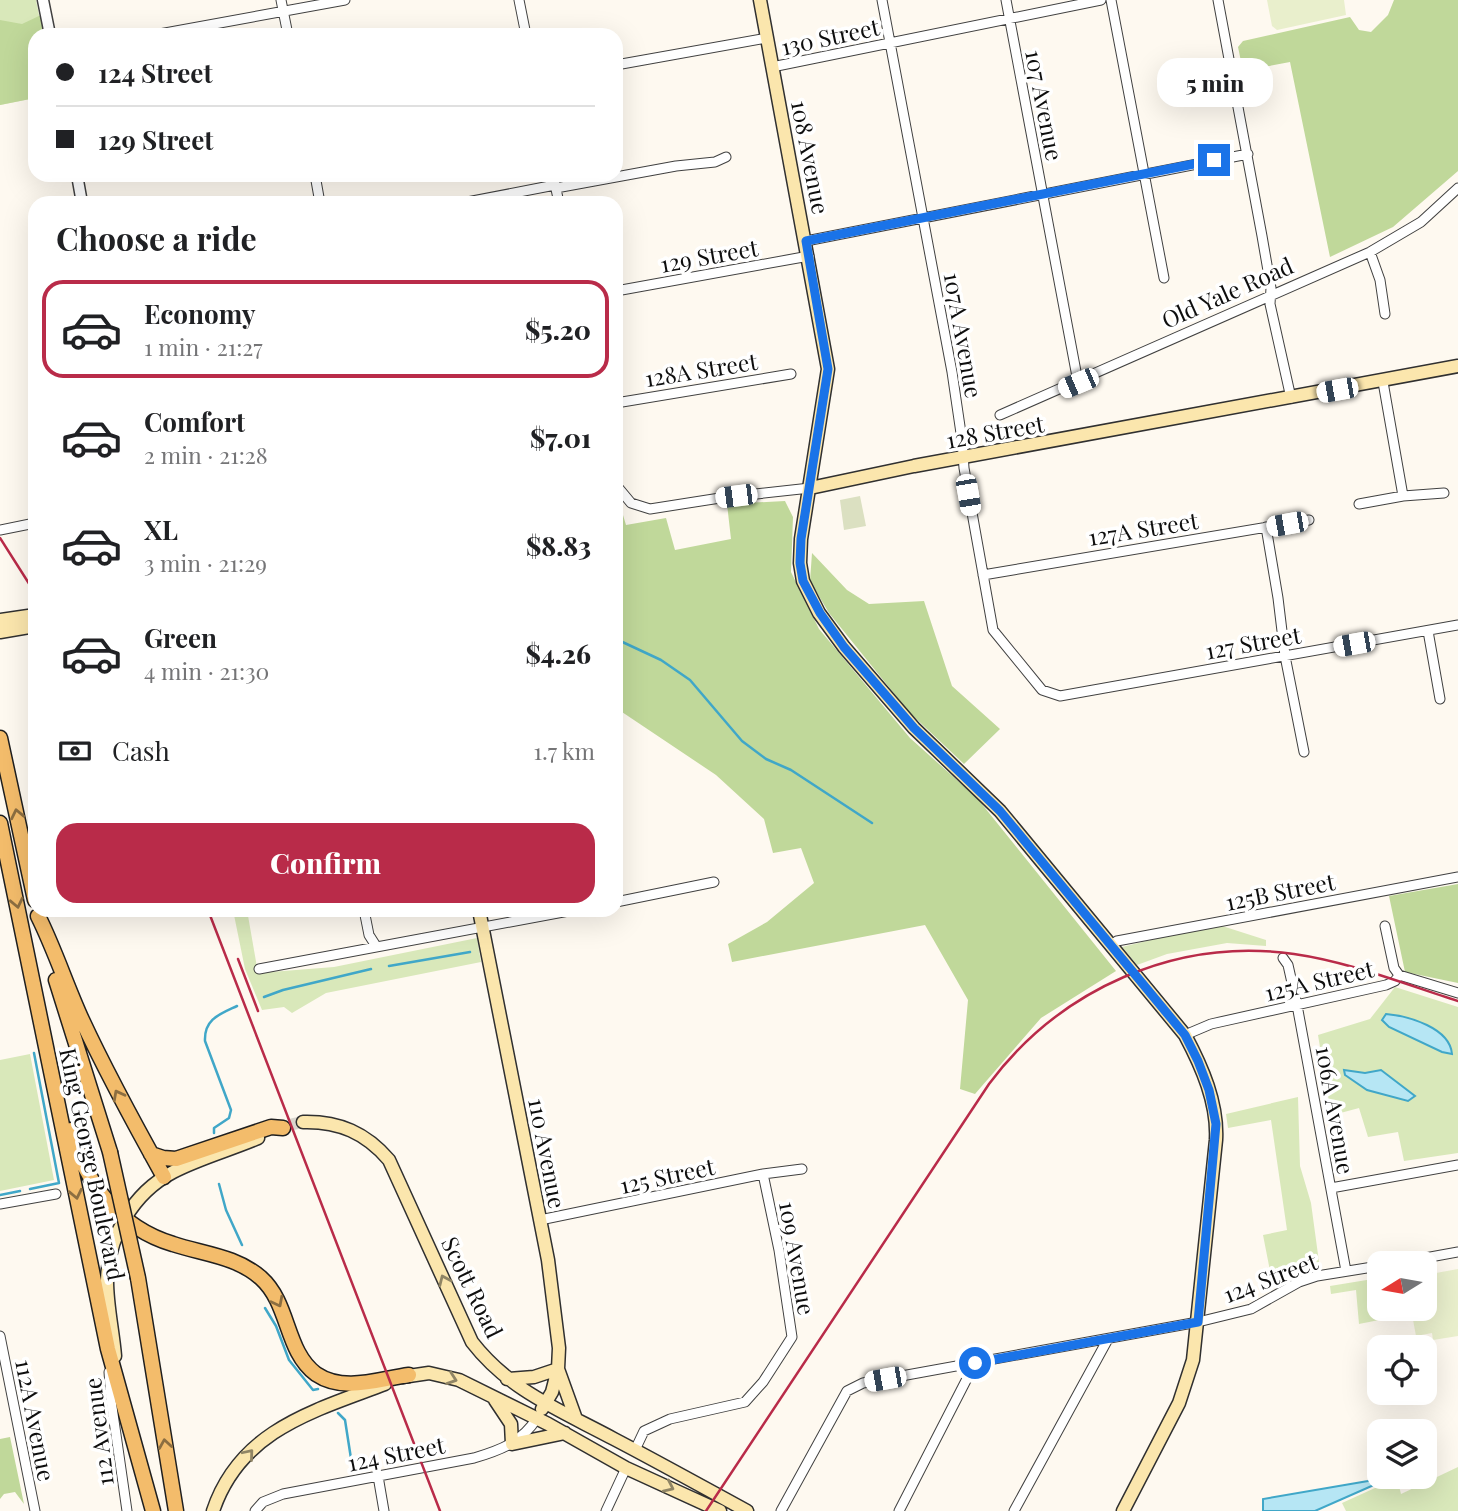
<!DOCTYPE html>
<meta charset="utf-8">
<style>
:root{--surface:#fff;--page:#f2f2f2;--text:#202124;--muted:#757577;--line:#e0e0e0;--accent:#b92b49}
body{margin:0;font-family:"Playfair Display",serif;background:var(--page);color:var(--text);height:100vh;display:flex;flex-direction:column;font-size:26px;white-space:nowrap}
*{box-sizing:border-box;margin:0}
p{font-size:23px;color:var(--muted)}
.icon{flex:none;width:38px;height:38px;fill:none;stroke:currentColor;stroke-width:2;stroke-linecap:round;stroke-linejoin:round}
.map{position:relative;flex:1;overflow:hidden}
.side{position:absolute;left:28px;top:196px;width:595px;height:721px;display:flex;flex-direction:column;background:var(--surface);border-radius:21px;box-shadow:0 7px 28px #0002}
.side>*{flex:none}
.guide{position:absolute;left:28px;top:28px;width:595px;height:154px;border-radius:21px;box-shadow:0 7px 28px #0002;display:grid;align-content:center;height:154px;padding:0 28px;background:var(--surface)}
.needle{width:46px;rotate:259deg}
.tools{position:absolute;left:1367px;top:1251px;display:grid;gap:14px}
.tools a{display:grid;place-items:center;width:70px;height:70px;border-radius:14px;background:var(--surface);box-shadow:0 7px 28px #0002;font-size:35px}
.end{position:absolute;width:32px;height:32px;margin:-16px;border:9px solid #1a73e8;background:#fff;box-shadow:0 0 0 4px #fff}
.from{border-radius:50%}
.bubble{position:absolute;height:49px;border-radius:21px;background:var(--surface);box-shadow:0 7px 28px #0002;font-size:23px;font-weight:800;line-height:49px;text-align:center}
.car{position:absolute;width:21px;height:42px;margin:-21px -10px;border-radius:9px;box-shadow:0 0 5px 2px #0007;background:linear-gradient(#fff 24%,#345 0 40%,#fff 0 76%,#345 0 86%,#fff 0)}
.guide b{display:flex;align-items:center;gap:24px;height:66px;font-size:26px}
.guide b+b{border-top:2px solid var(--line)}
.guide i{width:18px;height:18px;background:var(--text)}
ul{padding:0;list-style:none}
li{display:flex;align-items:center;gap:21px;height:98px;margin:0 14px 10px;padding:0 14px;border:4px solid transparent;border-radius:21px}
li div{flex:1}
li b{display:block;font-size:26px}
li em{font-style:normal;font-weight:800}
li.current{border-color:var(--accent)}
li>.icon{width:63px;height:63px;stroke-width:1.5}
h2{padding:0 28px;font-size:32px;line-height:84px}
.pay{display:flex;align-items:center;gap:18px;height:77px;padding:0 28px;font-size:26px}
.pay p{margin-inline-start:auto}
.button{display:flex;gap:14px;margin-top:auto;padding:14px 28px}
.button a{flex:1;height:80px;border-radius:21px;background:var(--accent);color:#fff;font-size:28px;font-weight:800;line-height:80px;text-align:center}
.map>svg:first-child{display:block}
</style>
<div class="map">
<svg width="1458" height="1511" viewBox="0 0 1458 1511">
<rect width="100%" height="100%" fill="#fef9f0"/>
<path fill="#d9e8ba" d="M 0,0 L 36,0 L 43,35 L 35,35 L 35,98 L 0,105 Z
M 233,910 L 247,910 L 258,973 L 334,967 L 477,938 L 481,962 L 326,993 L 292,1013 L 284,1007 L 262,1010 L 245,969 Z
M 1216,924 L 1266,940 L 1266,946 L 1227,943 L 1167,954 L 1137,965 L 1122,947 Z
M 1395,987 L 1458,1007 L 1458,1153 L 1404,1161 L 1398,1132 L 1368,1137 L 1359,1108 L 1333,1115 L 1330,1108 L 1318,1035 L 1370,1019 Z
M 30,1054 L 54,1180 L 0,1191 L 0,1060 Z
M 1298,1097 L 1300,1166 L 1311,1203 L 1319,1262 L 1272,1281 L 1263,1235 L 1287,1230 L 1271,1120 L 1228,1128 L 1226,1114 Z
M 1379,1278 L 1379,1309 L 1386,1309 L 1388,1317 L 1384,1319 L 1359,1324 L 1356,1290 L 1331,1294 L 1330,1286 Z
M 1458,1467 L 1458,1511 L 1346,1511 L 1342,1503 L 1397,1478 L 1401,1494 Z"/>
<path fill="#c0d89a" d="M 1394,0 L 1458,0 L 1458,171 L 1393,227 L 1330,257 L 1290,62 L 1243,71 L 1238,47 L 1243,41 L 1350,17 L 1359,30 L 1371,32 L 1388,15 Z
M 41,15 L 45,31 L 43,35 L 35,35 L 35,98 L 0,105 L 0,20 L 22,24 Z
M 616,501 L 620,505 L 626,525 L 666,518 L 675,550 L 731,539 L 727,504 L 785,501 L 793,517 L 791,572 L 819,629 L 910,738 L 977,798 L 1116,971 L 1041,1018 L 975,1094 L 960,1089 L 968,1000 L 925,925 L 732,962 L 728,944 L 767,922 L 814,883 L 801,848 L 773,853 L 764,819 L 716,775 L 616,708 Z
M 812,553 L 847,590 L 869,604 L 924,601 L 952,686 L 1000,729 L 964,764 L 909,712 L 829,613 L 810,581 Z
M 1458,884 L 1458,983 L 1405,972 L 1389,896 Z
M 10,1437 L 24,1504 L 15,1492 L 4,1494 L 0,1499 L 0,1439 Z"/>
<path fill="#dbe0c1" d="M 860,496 L 866,526 L 844,530 L 840,500 Z"/>
<path fill="#e9efcc" d="M 1267,0 L 1344,0 L 1346,15 L 1277,30 L 1272,26 Z
M 1458,1269 L 1458,1336 L 1433,1340 L 1432,1333 L 1416,1336 L 1411,1309 L 1424,1309 L 1425,1275 Z"/>
<path fill="#b6e6f4" stroke="#40a7c8" stroke-width="2" d="M 1386,1014 C 1409,1016 1450,1028 1452,1054 L 1442,1052 L 1389,1027 L 1382,1020 Z
M 1344,1070 L 1365,1073 L 1381,1070 L 1415,1096 L 1408,1101 L 1367,1090 L 1345,1075 Z
M 1379,1476 L 1392,1477 L 1315,1511 L 1263,1511 L 1263,1499 L 1368,1481 Z"/>
<g fill="none" stroke-linecap="round" stroke-linejoin="round">
<path stroke="#40a7c8" stroke-width="2.5" d="M 616,639 L 661,660 L 690,680 L 742,741 L 766,759 L 791,770 L 872,823
M 389,966 L 470,952
M 264,997 L 283,990 L 371,969
M 214,1133 L 214,1128 L 229,1118 L 231,1110 L 205,1041 C 204,1019 220,1014 237,1006
M 219,1184 L 226,1210 L 242,1245
M 30,1189 L 59,1183 L 34,1053
M 0,1195 L 20,1191
M 265,1308 L 276,1326 L 289,1360 L 313,1390 L 318,1389
M 338,1413 L 345,1420 L 352,1465"/>
<path stroke="#dad6ce" stroke-width="12" stroke-dasharray="12 6" stroke-linecap="butt" d="M 289,1125 L 303,1122"/>
<g stroke="#414141" stroke-width="11">
<path id="minor" d="M 281,0 L 288,35
M 519,0 L 526,35
M 882,0 L 952,372 L 962,440 L 964,468 L 993,630 L 1042,690 L 1060,696 L 1458,625
M 1006,0 L 1078,382
M 1111,0 L 1164,278
M 1218,0 L 1262,236 L 1271,288 L 1270,304 L 1291,398
M 154,35 L 345,0
M 616,65 L 767,38
M 772,67 L 1101,0
M 315,175 L 320,203
M 553,175 L 559,203
M 556,188 L 676,166 L 715,162 L 726,157
M 462,203 L 555,185
M 806,241 L 1248,154
M 1370,252 L 1380,280 L 1385,314
M 616,291 L 809,256
M 1383,382 L 1403,496
M 616,403 L 791,374
M 1000,415 L 1370,252 L 1421,222 L 1458,188
M 616,485 L 631,503 L 650,509 L 720,498 L 810,488
M 1359,504 L 1403,496 L 1444,493
M 1266,527 L 1278,598 L 1285,656 L 1304,752
M 0,530 L 35,523
M 983,575 L 1309,520
M 1428,631 L 1440,699
M 616,902 L 714,882
M 364,910 L 369,935 L 376,946
M 1385,926 L 1394,968 L 1399,975
M 1110,946 L 1117,941 L 1458,877
M 1283,958 L 1288,965 L 1297,1005 L 1346,1271
M 259,969 L 574,910
M 1185,1035 L 1211,1024 L 1386,985 L 1395,981 L 1399,975 L 1458,993
M 1331,1188 L 1458,1165
M 0,1204 L 56,1194
M 540,1220 L 763,1174 L 802,1169
M 1392,1264 L 1458,1252
M 0,1336 L 35,1511
M 109,1372 L 111,1400 L 127,1511
M 635,1450 L 644,1431 L 670,1419 L 745,1402 L 763,1382 L 792,1337 L 779,1250 L 763,1174
M 378,1476 L 384,1511
M 255,1511 L 263,1502 L 283,1494 L 474,1458 C 501,1450 522,1442 537,1418
M 606,1511 L 626,1468
M 781,1511 L 847,1391 L 863,1383 L 1198,1322 L 1251,1309 L 1299,1282 L 1317,1276 L 1379,1266
M 899,1511 L 975,1363
M 1014,1511 L 1108,1339"/>
</g>
<g stroke="#414141" stroke-width="13">
<path id="tertiary" d="M 43,0 L 50,35
M 77,175 L 82,203"/>
</g>
<g stroke="#303030" stroke-width="15">
<path id="secondary" d="M 760,0 L 828,369 L 801,539 L 800,563 L 803,581 L 819,613 L 844,647 L 914,728 L 1000,811 L 1185,1035 C 1202,1067 1218,1103 1216,1140 L 1193,1360 L 1179,1403 L 1123,1511
M 810,488 L 914,466 L 1458,366
M 0,620 L 35,615
M 0,632 L 35,626
M 479,910 L 548,1260 L 559,1348 L 558,1369 L 552,1392 L 542,1409
M 303,1122 C 339,1121 366,1133 389,1160 L 472,1342 C 510,1391 560,1410 614,1439 C 658,1462 703,1487 747,1511
M 115,1356 C 113,1331 107,1306 107,1281 C 108,1236 133,1193 173,1172 C 200,1158 230,1150 258,1138
M 558,1369 L 576,1419
M 402,1377 L 429,1373 L 459,1380 L 548,1424 L 626,1468 L 720,1511
M 507,1379 L 534,1377 L 558,1369
M 495,1400 L 511,1424 L 512,1444 L 565,1433
M 213,1511 C 240,1430 314,1411 385,1384"/>
</g>
<g stroke="#1f1f1f" stroke-width="17">
<path id="primary" d="M 0,738 L 35,900
M 0,823 L 108,1349 L 153,1511
M 38,916 C 55,950 66,985 82,1020 C 107,1074 135,1125 164,1177
M 56,980 L 110,1152
M 71,1130 C 85,1183 119,1228 173,1244 C 203,1254 236,1256 261,1278 C 290,1304 285,1351 316,1374 C 344,1393 379,1379 409,1375
M 151,1154 L 163,1158 L 176,1159 L 271,1127 L 283,1128
M 138,1278 L 176,1511"/>
</g>
<use href="#minor" stroke="#fff" stroke-width="9"/>
<use href="#tertiary" stroke="#fff" stroke-width="10"/>
<use href="#secondary" stroke="#fbe6ad" stroke-width="12"/>
<use href="#primary" stroke="#f3bc6b" stroke-width="14"/>
<path stroke="#b92b49" stroke-width="2.5" d="M 0,538 L 35,593
M 208,910 L 440,1511
M 238,959 L 258,1011
M 706,1511 L 989,1084 C 1060,989 1176,937 1294,954 C 1350,962 1404,984 1458,1001"/>
<g stroke="#1f1f1f" stroke-width="17" stroke-linecap="butt">
<path id="primary-bridge" d="M 110,1152 L 138,1278"/>
</g>
<use href="#primary-bridge" stroke="#f3bc6b" stroke-width="14"/>
</g>
<defs><path id="oneway-chevron" d="M-2-3.5L2.5 0L-2 3.5" fill="none" stroke-width="1.6" stroke-linecap="round" stroke-linejoin="round" transform="scale(1.75)"/></defs>
<g stroke="#8c6e41">
<use href="#oneway-chevron" transform="translate(17 814) rotate(-102)"/>
<use href="#oneway-chevron" transform="translate(17 903) rotate(78)"/>
<use href="#oneway-chevron" transform="translate(118 1095) rotate(-118)"/>
<use href="#oneway-chevron" transform="translate(76 1194) rotate(78)"/>
<use href="#oneway-chevron" transform="translate(278 1302) rotate(63)"/>
<use href="#oneway-chevron" transform="translate(165 1444) rotate(-99)"/>
</g>
<g stroke="#908565">
<use href="#oneway-chevron" transform="translate(444 1280) rotate(-114)"/>
<use href="#oneway-chevron" transform="translate(452 1379) rotate(19)"/>
<use href="#oneway-chevron" transform="translate(249 1454) rotate(-50)"/>
<use href="#oneway-chevron" transform="translate(669 1487) rotate(25)"/>
</g>
<g fill="none" stroke-linecap="round" stroke-linejoin="round">
<path stroke="#1a73e8" stroke-width="9" d="M 975,1363 L 1198,1322 L 1216,1124 L 1209,1090 L 1198,1061 L 1185,1035 L 1000,811 L 914,728 L 844,647 L 820,613 L 803,581 L 800,563 L 801,539 L 828,369 L 806,241 L 1214,160"/>
</g>
<g text-anchor="middle" dominant-baseline="central" stroke-width="7" stroke-linejoin="round" paint-order="stroke">
<g font-size="23" fill="#0e0e0e" stroke="#fff">
<text transform="translate(830 36) rotate(-12)">130 Street</text>
<text transform="translate(1045 105) rotate(79)">107 Avenue</text>
<text transform="translate(811 157) rotate(79)">108 Avenue</text>
<text transform="translate(709 255) rotate(-10)">129 Street</text>
<text transform="translate(1227 292) rotate(-24)">Old Yale Road</text>
<text transform="translate(964 335) rotate(80)">107A Avenue</text>
<text transform="translate(701 369) rotate(-9)">128A Street</text>
<text transform="translate(995 431) rotate(-10)">128 Street</text>
<text transform="translate(1143 528) rotate(-9)">127A Street</text>
<text transform="translate(1253 642) rotate(-10)">127 Street</text>
<text transform="translate(1280 891) rotate(-11)">125B Street</text>
<text transform="translate(1319 980) rotate(-13)">125A Street</text>
<text transform="translate(1336 1110) rotate(80)">106A Avenue</text>
<text transform="translate(548 1153) rotate(79)">110 Avenue</text>
<text transform="translate(93 1164) rotate(78)">King George Boulevard</text>
<text transform="translate(667 1175) rotate(-12)">125 Street</text>
<text transform="translate(798 1258) rotate(80)">109 Avenue</text>
<text transform="translate(1270 1277) rotate(-21)">124 Street</text>
<text transform="translate(473 1287) rotate(64)">Scott Road</text>
<text transform="translate(36 1420) rotate(79)">112A Avenue</text>
<text transform="translate(98 1432) rotate(-97)">112 Avenue</text>
<text transform="translate(396 1453) rotate(-11)">124 Street</text>
</g>
</g>
</svg>
<div class="tools">
<a><svg class="needle" viewBox="-14 -14 28 28"><path d="M0-13l5 13h-10z" fill="#e53935"/><path d="M0 13l5-13h-10z" fill="#757577"/></svg></a>
<a><svg class="icon" aria-label="locate" viewBox="0 0 24 24"><circle cx="12" cy="12" r="6"/><path d="M12 2v4M12 18v4M2 12h4M18 12h4"/></svg></a>
<a><svg class="icon" aria-label="layers" viewBox="0 0 24 24"><path d="M12 4l9 5-9 5-9-5zM3 14l9 5 9-5"/></svg></a>
</div>
<i class="end from" style="left:975px;top:1363px"></i>
<i class="end" style="left:1214px;top:160px"></i>
<div class="bubble" style="left:1157px;top:58px;width:116px">5 min</div>
<i class="car" style="left:1078px;top:383px;rotate:247deg"></i>
<i class="car" style="left:1337px;top:390px;rotate:260deg"></i>
<i class="car" style="left:968px;top:495px;rotate:170deg"></i>
<i class="car" style="left:736px;top:496px;rotate:263deg"></i>
<i class="car" style="left:1287px;top:524px;rotate:260deg"></i>
<i class="car" style="left:1354px;top:644px;rotate:260deg"></i>
<i class="car" style="left:885px;top:1379px;rotate:260deg"></i>
<div class="guide">
<b><i class="from"></i>124 Street</b>
<b><i></i>129 Street</b>
</div>
<section class="side">
<h2>Choose a ride</h2>
<ul>
<li class="current"><svg class="icon" aria-label="car" viewBox="0 0 24 24"><path d="M5 17H2v-5l4-1 3-4h7l3 4 3 1v5h-3M9 17h6M6 11h13"/><circle cx="7" cy="17" r="2"/><circle cx="17" cy="17" r="2"/></svg><div><b>Economy</b><p>1 min · 21:27</p></div><em>$5.20</em></li>
<li><svg class="icon" aria-label="car" viewBox="0 0 24 24"><path d="M5 17H2v-5l4-1 3-4h7l3 4 3 1v5h-3M9 17h6M6 11h13"/><circle cx="7" cy="17" r="2"/><circle cx="17" cy="17" r="2"/></svg><div><b>Comfort</b><p>2 min · 21:28</p></div><em>$7.01</em></li>
<li><svg class="icon" aria-label="car" viewBox="0 0 24 24"><path d="M5 17H2v-5l4-1 3-4h7l3 4 3 1v5h-3M9 17h6M6 11h13"/><circle cx="7" cy="17" r="2"/><circle cx="17" cy="17" r="2"/></svg><div><b>XL</b><p>3 min · 21:29</p></div><em>$8.83</em></li>
<li><svg class="icon" aria-label="car" viewBox="0 0 24 24"><path d="M5 17H2v-5l4-1 3-4h7l3 4 3 1v5h-3M9 17h6M6 11h13"/><circle cx="7" cy="17" r="2"/><circle cx="17" cy="17" r="2"/></svg><div><b>Green</b><p>4 min · 21:30</p></div><em>$4.26</em></li>
</ul>
<div class="pay"><svg class="icon" aria-label="cash" viewBox="0 0 24 24"><path d="M3 7h18v10H3z"/><circle cx="12" cy="12" r="2"/></svg>Cash<p>1.7 km</p></div>
<div class="button"><a>Confirm</a></div>
</section>
</div>
